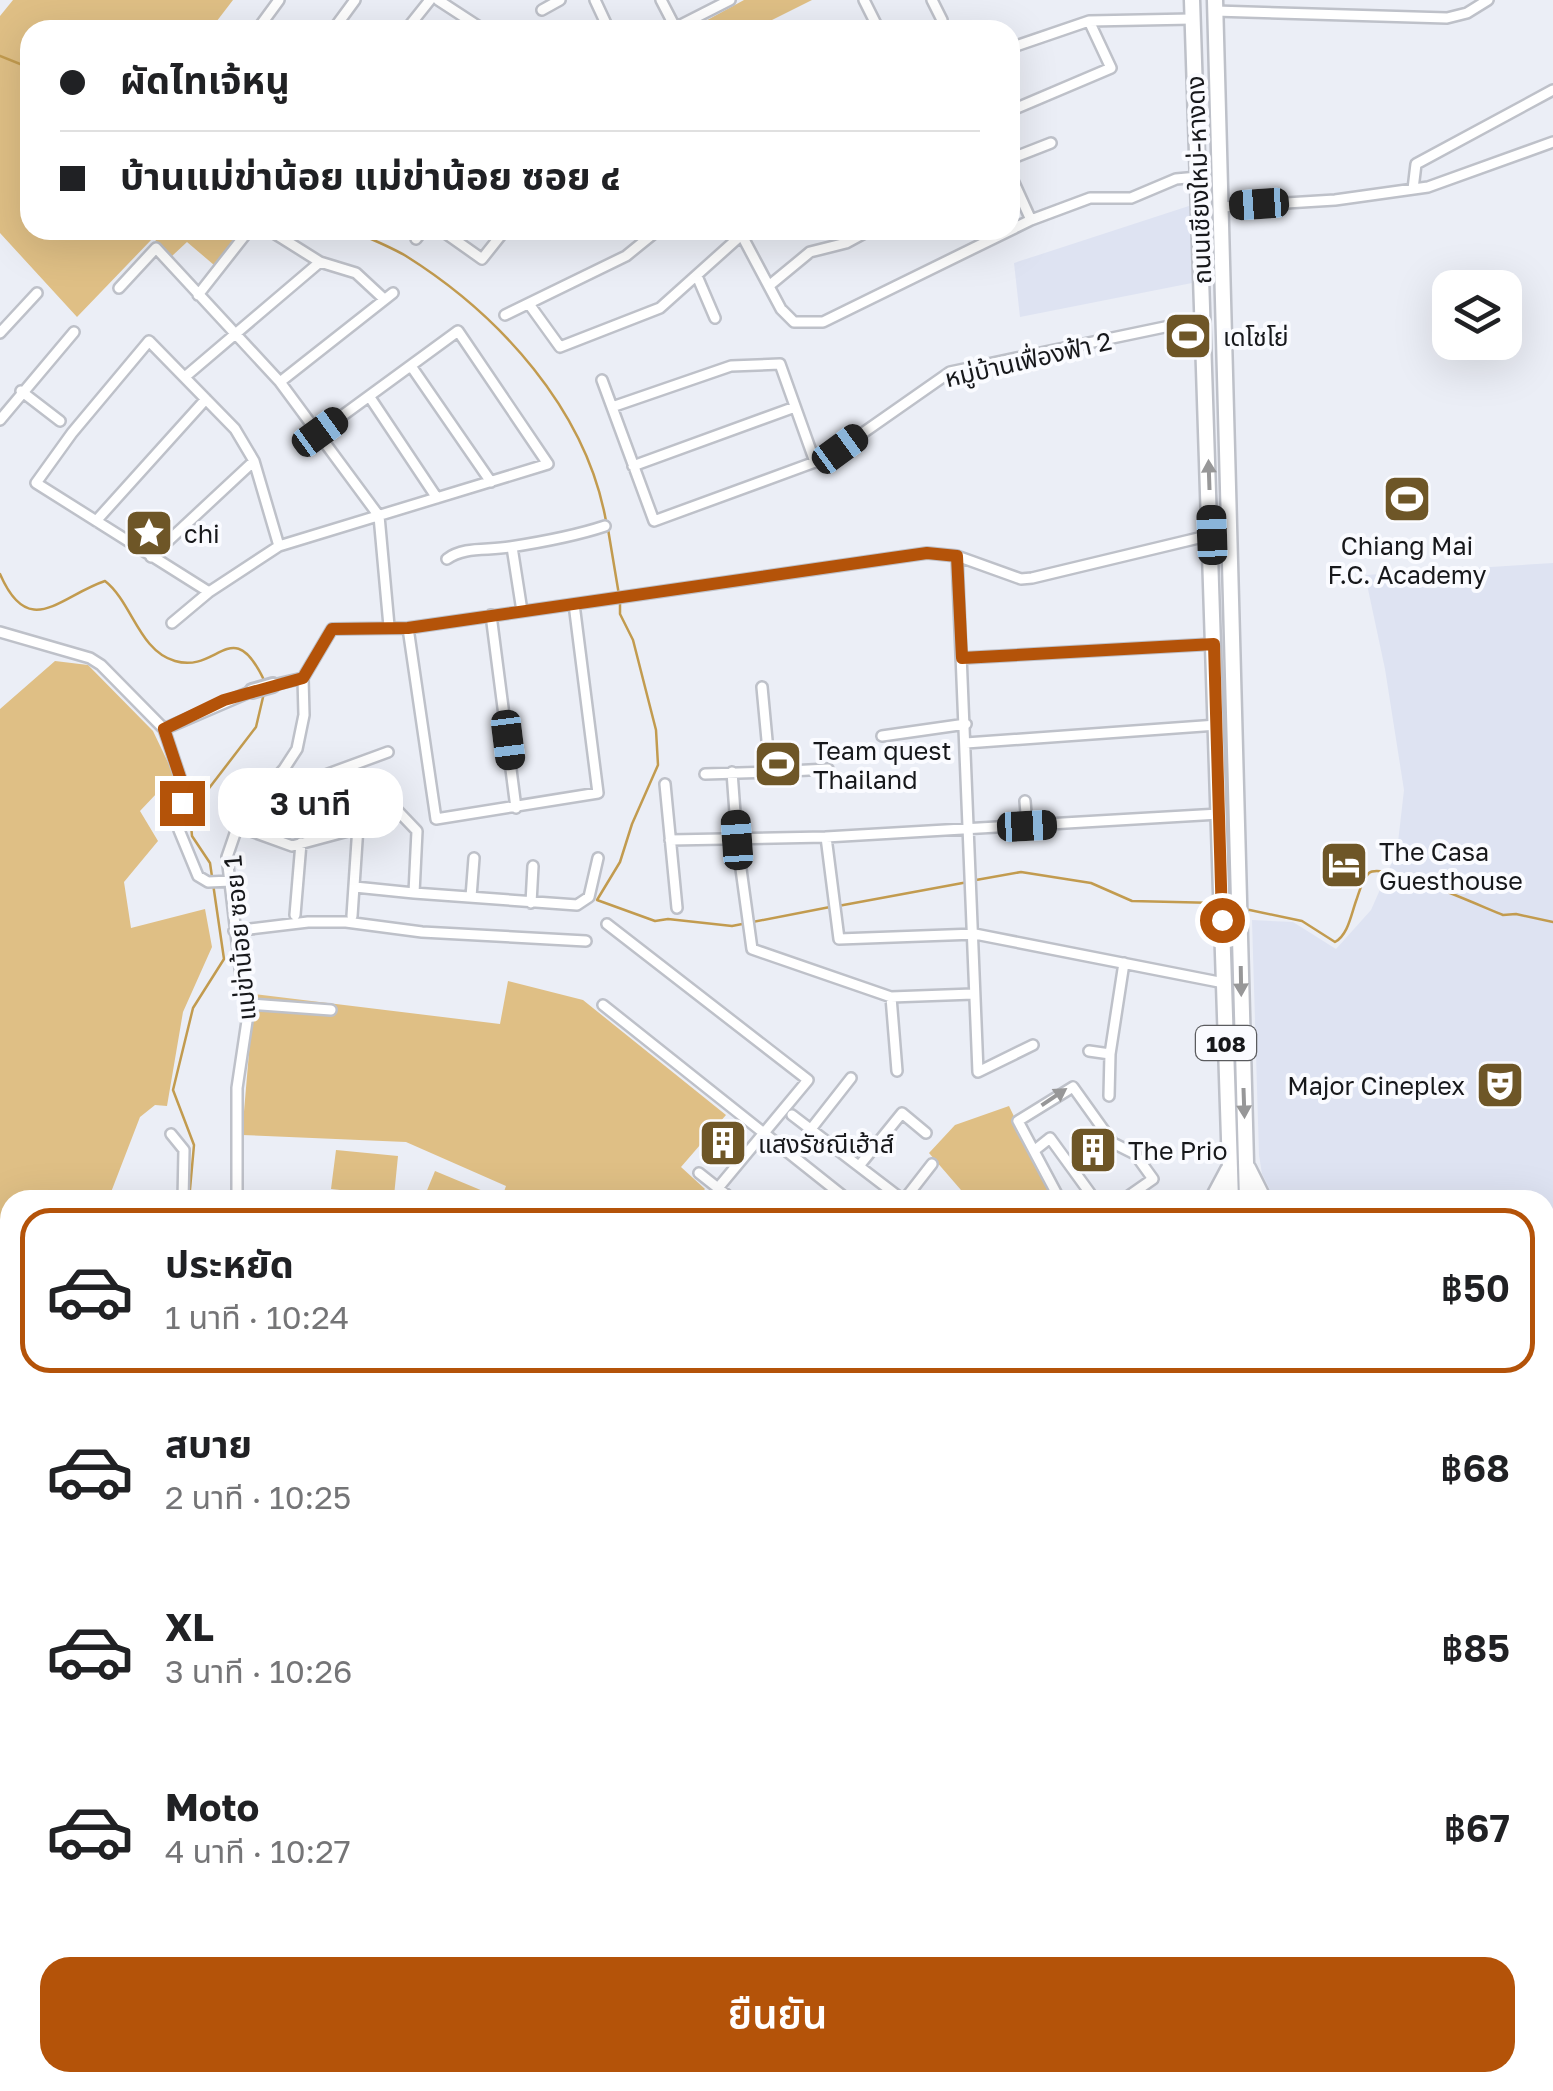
<!DOCTYPE html>
<html lang="th">
<meta charset="utf-8">
<style>
:root{--surface:#fff;--page:#f2f2f2;--text:#202124;--muted:#757577;--line:#e0e0e0;--accent:#b45309}
body{margin:0;font-family:"Golos Text","Noto Sans Thai",sans-serif;background:var(--page);color:var(--text);height:100vh;display:flex;flex-direction:column;font-size:38px;white-space:nowrap}
*{box-sizing:border-box;margin:0}
p{font-size:32px;color:var(--muted)}
.icon{flex:none;width:55px;height:55px;fill:none;stroke:currentColor;stroke-width:2;stroke-linecap:round;stroke-linejoin:round}
.map{position:relative;flex:1;overflow:hidden}
.details{position:absolute;left:0px;top:1190px;width:1555px;height:902px;display:flex;flex-direction:column;background:var(--surface);border-radius:30px 30px 0 0;box-shadow:0 10px 40px #0002}
.details>*{flex:none}
.top-card{position:absolute;left:20px;top:20px;width:1000px;height:220px;border-radius:30px;box-shadow:0 10px 40px #0002;display:grid;align-content:center;height:220px;padding:0 40px;background:var(--surface)}
.tools{position:absolute;left:1432px;top:270px;display:grid;gap:20px}
.tools a{display:grid;place-items:center;width:90px;height:90px;border-radius:20px;background:var(--surface);box-shadow:0 10px 40px #0002;font-size:50px}
.end{position:absolute;width:45px;height:45px;margin:-22px;border:12px solid #b45309;background:#fff;box-shadow:0 0 0 5px #fff}
.from{border-radius:50%}
.bubble{position:absolute;height:70px;border-radius:30px;background:var(--surface);box-shadow:0 10px 40px #0002;font-size:32px;font-weight:600;line-height:70px;text-align:center}
.car{position:absolute;width:30px;height:60px;margin:-30px -15px;border-radius:12px;box-shadow:0 0 8px 2px #0007;background:linear-gradient(#222 24%,#8ab4d8 0 40%,#222 0 76%,#8ab4d8 0 86%,#222 0)}
.top-card b{display:flex;align-items:center;gap:35px;height:95px;font-size:38px}
.top-card b+b{border-top:2px solid var(--line)}
.top-card i{width:25px;height:25px;background:var(--text)}
ul{padding:18px 0 0;list-style:none}
li{display:flex;align-items:center;gap:30px;height:165px;margin:0 20px 15px;padding:0 20px;border:5px solid transparent;border-radius:30px}
li div{flex:1}
li b{display:block;font-size:38px}
li em{font-style:normal;font-weight:600}
li.on{border-color:var(--accent)}
li>.icon{width:90px;height:90px;stroke-width:1.5}
.primary-button{display:flex;gap:20px;margin-top:auto;padding:20px 40px}
.primary-button a{flex:1;height:115px;border-radius:30px;background:var(--accent);color:#fff;font-size:40px;font-weight:600;line-height:115px;text-align:center}
.map>svg:first-child{display:block}
</style>
<div class="map">
<svg width="1553" height="2091" viewBox="0 0 1553 2091">
<rect width="100%" height="100%" fill="#ebeef6"/>
<path fill="#dee3f2" d="M 1195,204 L 1197,282 L 1020,317 L 1014,263 Z
M 1553,563 L 1553,1211 L 1545,1211 L 1545,1200 L 1275,1200 L 1262,1174 L 1259,1155 L 1252,920 L 1293,922 L 1336,949 L 1371,910 L 1397,851 L 1404,790 L 1385,669 L 1365,575 Z
M 1553,1462 L 1553,1625 L 1545,1639 L 1545,1478 Z
M 10,1770 L 10,1885 L 4,1888 L 0,1881 L 0,1772 Z"/>
<path fill="#dfbf85" d="M 13,0 L 233,0 L 210,30 L 30,30 L 30,230 L 243,230 L 214,265 L 187,242 L 172,256 L 153,238 L 77,317 L 0,233 L 0,16 Z
M 744,0 L 812,0 L 770,21 L 773,30 L 689,30 Z
M 55,661 L 88,665 L 153,731 L 174,775 L 140,811 L 158,841 L 124,882 L 131,928 L 205,909 L 212,947 L 183,1012 L 167,1106 L 155,1105 L 140,1117 L 108,1200 L 10,1200 L 10,1356 L 0,1369 L 0,709 Z
M 508,981 L 583,1000 L 726,1115 L 681,1167 L 705,1189 L 695,1200 L 501,1200 L 506,1186 L 406,1142 L 242,1135 L 254,994 L 500,1024 Z
M 1009,1106 L 1054,1200 L 963,1200 L 967,1197 L 929,1153 L 955,1125 Z
M 336,1150 L 398,1156 L 394,1196 L 331,1189 Z
M 435,1171 L 495,1196 L 493,1200 L 423,1200 Z"/>
<g fill="none" stroke-linecap="round" stroke-linejoin="round">
<path stroke="#c29b4f" stroke-width="2.5" d="M 0,56 L 30,68
M 350,230 C 369,238 389,246 406,256 C 500,315 586,410 606,521
M 608,529 L 619,595
M 0,574 C 29,641 60,596 105,581 C 132,602 139,651 175,661 C 218,674 232,613 264,680
M 620,603 L 620,614 L 633,640 L 656,730 L 658,765 L 632,824 L 620,862 L 597,900 L 655,921 L 668,919 L 732,926 L 830,907
M 976,880 L 1021,872 L 1091,883 L 1132,901 L 1217,903
M 838,906 L 968,882
M 1245,909 L 1302,921 L 1335,942 C 1348,935 1351,915 1356,901 C 1359,893 1362,879 1369,873 C 1383,861 1482,907 1503,915 L 1516,914 L 1553,922
M 189,1200 L 194,1145 L 173,1090 L 193,1008 L 224,959 L 210,863 L 192,836 L 190,813 L 256,727 L 264,693
M 0,1381 L 10,1373
M 0,1725 L 7,1727
M 161,2082 L 168,2091"/>
<g stroke="#bec1c9" stroke-width="14">
<path id="street" d="M 438,0 L 484,30
M 595,0 L 609,30
M 661,0 L 675,27
M 864,0 L 879,30
M 932,0 L 942,20
M 542,10 L 560,0
M 1215,11 L 1447,18 L 1467,13 L 1488,0
M 257,30 L 279,0
M 333,30 L 355,0
M 406,30 L 430,0
M 671,30 L 730,0
M 1010,48 L 1089,21 L 1192,19
M 1010,111 L 1111,68 L 1089,21
M 1010,159 L 1051,143
M 1010,174 L 1031,220
M 1413,189 L 1416,164 L 1553,90
M 1221,207 L 1335,200 L 1428,187 L 1553,142
M 269,230 L 320,262 L 356,273 L 384,299
M 441,230 L 482,259 L 505,230
M 739,230 L 781,309 L 794,322 L 823,322 L 1031,220 L 1090,198 L 1131,198 L 1176,179 L 1198,177
M 416,239 L 423,230
M 697,276 L 715,318
M 770,285 L 810,252 L 846,243 L 870,230
M 119,288 L 156,248 L 280,382 L 379,516 L 389,626
M 198,295 L 249,230
M 529,304 L 560,347 L 660,308 L 747,230
M 505,315 L 626,256 L 658,230
M 0,333 L 37,293
M 411,366 L 491,482
M 186,376 L 320,262
M 602,380 L 654,521 L 815,462 L 840,449 L 950,372 L 1203,319
M 280,382 L 393,293
M 21,391 L 60,421
M 369,396 L 437,498
M 612,407 L 731,366 L 780,364 L 815,462
M 0,420 L 74,332
M 633,466 L 795,407
M 96,521 L 206,399
M 512,547 L 522,611
M 957,556 L 978,1072 L 1033,1045
M 151,557 L 254,461
M 447,559 C 464,546 489,551 510,547 C 542,542 575,536 605,526
M 209,592 L 36,483 L 72,433 L 149,341 L 235,429 L 254,461 L 279,546
M 491,615 L 516,808
M 172,623 L 209,592 L 279,546 L 548,464 L 458,331 L 320,432
M 408,628 L 436,819 L 598,793 L 574,604
M 0,632 L 90,658 L 101,665 L 164,729 L 184,789 L 179,830 L 198,876 L 208,882 L 231,881
M 963,658 L 1214,644
M 273,685 L 303,678
M 762,687 L 770,772 L 828,769
M 164,729 L 252,691
M 882,736 L 966,724
M 966,743 L 1217,725
M 732,772 L 737,840 L 752,949 L 891,997 L 973,994
M 705,774 L 770,772
M 665,784 L 677,908
M 259,795 L 279,792 L 388,752
M 1025,801 L 1027,826
M 237,826 L 292,846 L 348,831 L 396,809 L 417,831 L 414,893 L 577,905 L 589,897 L 598,858
M 826,837 L 839,939 L 975,934 L 1224,983
M 670,840 L 826,837 L 1219,814
M 355,887 L 414,893
M 471,897 L 474,858
M 531,903 L 533,866
M 295,915 L 301,843
M 352,916 L 358,826
M 607,924 L 808,1080 L 718,1188
M 234,931 L 308,922 L 346,922 L 422,932 L 586,941
M 891,997 L 897,1071
M 249,1004 L 331,1010
M 603,1005 L 848,1200
M 1089,1051 L 1110,1054
M 1109,1096 L 1110,1054 L 1124,963
M 792,1115 L 903,1200
M 811,1129 L 851,1078
M 171,1134 L 184,1150 L 183,1200
M 1035,1150 L 1050,1138 L 1095,1200
M 859,1166 L 902,1113 L 926,1133
M 699,1173 L 733,1200
M 237,1200 L 237,1088 L 250,1001 L 241,976 L 227,857 L 241,816 L 284,769 L 297,749 L 304,715 L 303,678 L 332,629 L 408,628 L 927,553 L 957,556 L 1021,579 L 1032,578 L 1211,535
M 904,1200 L 932,1164
M 1060,1200 L 1018,1121 L 1073,1087 L 1113,1143 L 1135,1154 L 1153,1179 L 1123,1200
M 6,1483 L 10,1484
M 0,1521 L 10,1527
M 0,1553 L 10,1534
M 0,1662 L 10,1659
M 1545,1800 L 1553,1785
M 1545,1834 L 1553,1838
M 0,1940 L 10,1931
M 0,2081 L 10,2073
M 216,2082 L 223,2091
M 335,2082 L 340,2091
M 989,2082 L 994,2091
M 1046,2082 L 1052,2091
M 297,2091 L 311,2082"/>
</g>
<g stroke="#bec1c9" stroke-width="18">
<path id="secondary" d="M 252,691 L 273,685
M 1545,1219 L 1553,1219
M 1545,1277 L 1553,1286
M 1545,1295 L 1553,1306
M 0,1741 L 10,1738
M 0,1762 L 10,1759
M 416,2082 L 420,2091
M 859,2082 L 874,2091
M 1267,2082 L 1268,2091
M 586,2091 L 596,2082"/>
</g>
<g stroke="#bec1c9" stroke-width="19">
<path id="primary" d="M 1192,0 L 1231,1200
M 1215,0 L 1247,1200
M 1248,1168 L 1264,1200
M 1212,1200 L 1228,1170
M 1545,1263 L 1553,1268
M 1545,1324 L 1553,1339"/>
</g>
<use href="#street" stroke="#fff" stroke-width="9"/>
<use href="#secondary" stroke="#fff" stroke-width="12"/>
<use href="#primary" stroke="#fff" stroke-width="14"/>
<g stroke="#bec1c9" stroke-width="18" stroke-linecap="butt">
<path id="secondary-bridge" d="M 1545,1232 L 1553,1232"/>
</g>
<use href="#secondary-bridge" stroke="#fff" stroke-width="12"/>
</g>
<defs><path id="oneway-solid" d="M-6-.8H1V-3.2L6.5 0L1 3.2V.8H-6Z" transform="scale(2.5)"/></defs>
<g fill="#979798">
<use href="#oneway-solid" transform="translate(1209 475) rotate(-92)"/>
<use href="#oneway-solid" transform="translate(1241 981) rotate(89)"/>
<use href="#oneway-solid" transform="translate(1054 1097) rotate(-34)"/>
<use href="#oneway-solid" transform="translate(1244 1103) rotate(88)"/>
</g>
<g fill="none" stroke-linecap="round" stroke-linejoin="round">
<path stroke="#b45309" stroke-width="12" d="M 182,803 L 184,789 L 164,729 L 224,700 L 303,678 L 332,629 L 408,628 L 892,558 L 927,553 L 957,556 L 962,658 L 1214,644 L 1222,920"/>
</g>
<defs>
<g id="stadium-square" transform="scale(2.5)"><rect x="-9" y="-9" width="18" height="18" rx="4" fill="#6e5627" stroke="#fafbff"/><path d="M0-5a6.5 5 0 1 0 0 10a6.5 5 0 1 0 0-10ZM-3.5-1.8h7v3.6h-7Z" fill="#fff"/></g>
<g id="sight-square" transform="scale(2.5)"><rect x="-9" y="-9" width="18" height="18" rx="4" fill="#6e5627" stroke="#fafbff"/><path d="M0-6L1.8-2.2L6-1.7L2.9 1.2L3.7 5.4L0 3.3L-3.7 5.4L-2.9 1.2L-6-1.7L-1.8-2.2Z" fill="#fff"/></g>
<g id="hotel-square" transform="scale(2.5)"><rect x="-9" y="-9" width="18" height="18" rx="4" fill="#6e5627" stroke="#fafbff"/><path d="M-6-4.5h1.5V1H6V5H4.5V3h-9V5H-6ZM-4 0a1.8 1.8 0 1 1 3.6 0ZM.5 0V-2.5h3Q6-2.5 6 0Z" fill="#fff"/></g>
<g id="theatre-square" transform="scale(2.5)"><rect x="-9" y="-9" width="18" height="18" rx="4" fill="#6e5627" stroke="#fafbff"/><path d="M-5-5.5Q0-4 5-5.5V0Q5 5 0 6Q-5 5-5 0ZM-3.3-2.5H-1v1.5H-3.3ZM1-2.5H3.3v1.5H1ZM-2.8 1Q0 5.5 2.8 1Z" fill="#fff"/></g>
<g id="building-square" transform="scale(2.5)"><rect x="-9" y="-9" width="18" height="18" rx="4" fill="#6e5627" stroke="#fafbff"/><path d="M-4-6H4V6H1V3H-1V6H-4ZM-2.5-4.3h1.7v1.8h-1.7ZM.8-4.3h1.7v1.8H.8ZM-2.5-1h1.7V.8h-1.7ZM.8-1h1.7V.8H.8Z" fill="#fff"/></g>
</defs>
<g fill-rule="evenodd">
<use href="#stadium-square" x="1188" y="336"/>
<use href="#stadium-square" x="1407" y="499"/>
<use href="#sight-square" x="149" y="533"/>
<use href="#stadium-square" x="778" y="764"/>
<use href="#hotel-square" x="1344" y="865"/>
<use href="#theatre-square" x="1500" y="1085"/>
<use href="#building-square" x="723" y="1143"/>
<use href="#building-square" x="1093" y="1150"/>
</g>
<g text-anchor="middle" dominant-baseline="central" stroke-width="8" stroke-linejoin="round" paint-order="stroke">
<rect fill="#fafbff" stroke="#5b5c5f" stroke-width="2.5" x="1196" y="1026" width="60" height="34" rx="8"/>
<g font-size="22" font-weight="bold" fill="#17181b">
<text x="1226" y="1043">108</text>
</g>
<g font-size="25" fill="#17181b" stroke="#fafbff">
<text transform="translate(1198 180) rotate(-92)">ถนนเชียงใหม่-หางดง</text>
<text transform="translate(1028 359) rotate(-13)">หมู่บ้านเฟื่องฟ้า 2</text>
<text transform="translate(239 938) rotate(-95)">แม่ข่าน้อย ซอย 1</text>
</g>
<g font-size="25" fill="#17181b" stroke="#fafbff" text-anchor="start">
<text x="1223" y="336">เดโชโย่</text>
<text x="184" y="533">chi</text>
<text x="1407" y="545" text-anchor="middle">Chiang Mai<tspan x="1407" dy="29">F.C. Academy</tspan></text>
<text x="813" y="750">Team quest<tspan x="813" dy="29">Thailand</tspan></text>
<text x="1379" y="851">The Casa<tspan x="1379" dy="29">Guesthouse</tspan></text>
<text x="1465" y="1085" text-anchor="end">Major Cineplex</text>
<text x="758" y="1143">แสงรัชณีเฮ้าส์</text>
<text x="1128" y="1150">The Prio</text>
</g>
</g>
</svg>
<div class="tools">
<a><svg class="icon" aria-label="layers" viewBox="0 0 24 24"><path d="M12 4l9 5-9 5-9-5zM3 14l9 5 9-5"/></svg></a>
</div>
<i class="end from" style="left:1222px;top:920px"></i>
<i class="end" style="left:182px;top:803px"></i>
<div class="bubble" style="left:218px;top:768px;width:185px">3 นาที</div>
<i class="car" style="left:1259px;top:204px;rotate:266deg"></i>
<i class="car" style="left:320px;top:432px;rotate:54deg"></i>
<i class="car" style="left:840px;top:449px;rotate:54deg"></i>
<i class="car" style="left:1212px;top:535px;rotate:358deg"></i>
<i class="car" style="left:508px;top:740px;rotate:173deg"></i>
<i class="car" style="left:1027px;top:826px;rotate:87deg"></i>
<i class="car" style="left:737px;top:840px;rotate:356deg"></i>
<div class="top-card">
<b><i class="from"></i>ผัดไทเจ้หนู</b>
<b><i></i>บ้านแม่ข่าน้อย แม่ข่าน้อย ซอย ๔</b>
</div>
<section class="details">
<ul>
<li class="on"><svg class="icon" aria-label="car" viewBox="0 0 24 24"><path d="M5 17H2v-5l4-1 3-4h7l3 4 3 1v5h-3M9 17h6M6 11h13"/><circle cx="7" cy="17" r="2"/><circle cx="17" cy="17" r="2"/></svg><div><b>ประหยัด</b><p>1 นาที · 10:24</p></div><em>฿50</em></li>
<li><svg class="icon" aria-label="car" viewBox="0 0 24 24"><path d="M5 17H2v-5l4-1 3-4h7l3 4 3 1v5h-3M9 17h6M6 11h13"/><circle cx="7" cy="17" r="2"/><circle cx="17" cy="17" r="2"/></svg><div><b>สบาย</b><p>2 นาที · 10:25</p></div><em>฿68</em></li>
<li><svg class="icon" aria-label="car" viewBox="0 0 24 24"><path d="M5 17H2v-5l4-1 3-4h7l3 4 3 1v5h-3M9 17h6M6 11h13"/><circle cx="7" cy="17" r="2"/><circle cx="17" cy="17" r="2"/></svg><div><b>XL</b><p>3 นาที · 10:26</p></div><em>฿85</em></li>
<li><svg class="icon" aria-label="car" viewBox="0 0 24 24"><path d="M5 17H2v-5l4-1 3-4h7l3 4 3 1v5h-3M9 17h6M6 11h13"/><circle cx="7" cy="17" r="2"/><circle cx="17" cy="17" r="2"/></svg><div><b>Moto</b><p>4 นาที · 10:27</p></div><em>฿67</em></li>
</ul>
<div class="primary-button"><a>ยืนยัน</a></div>
</section>
</div>
